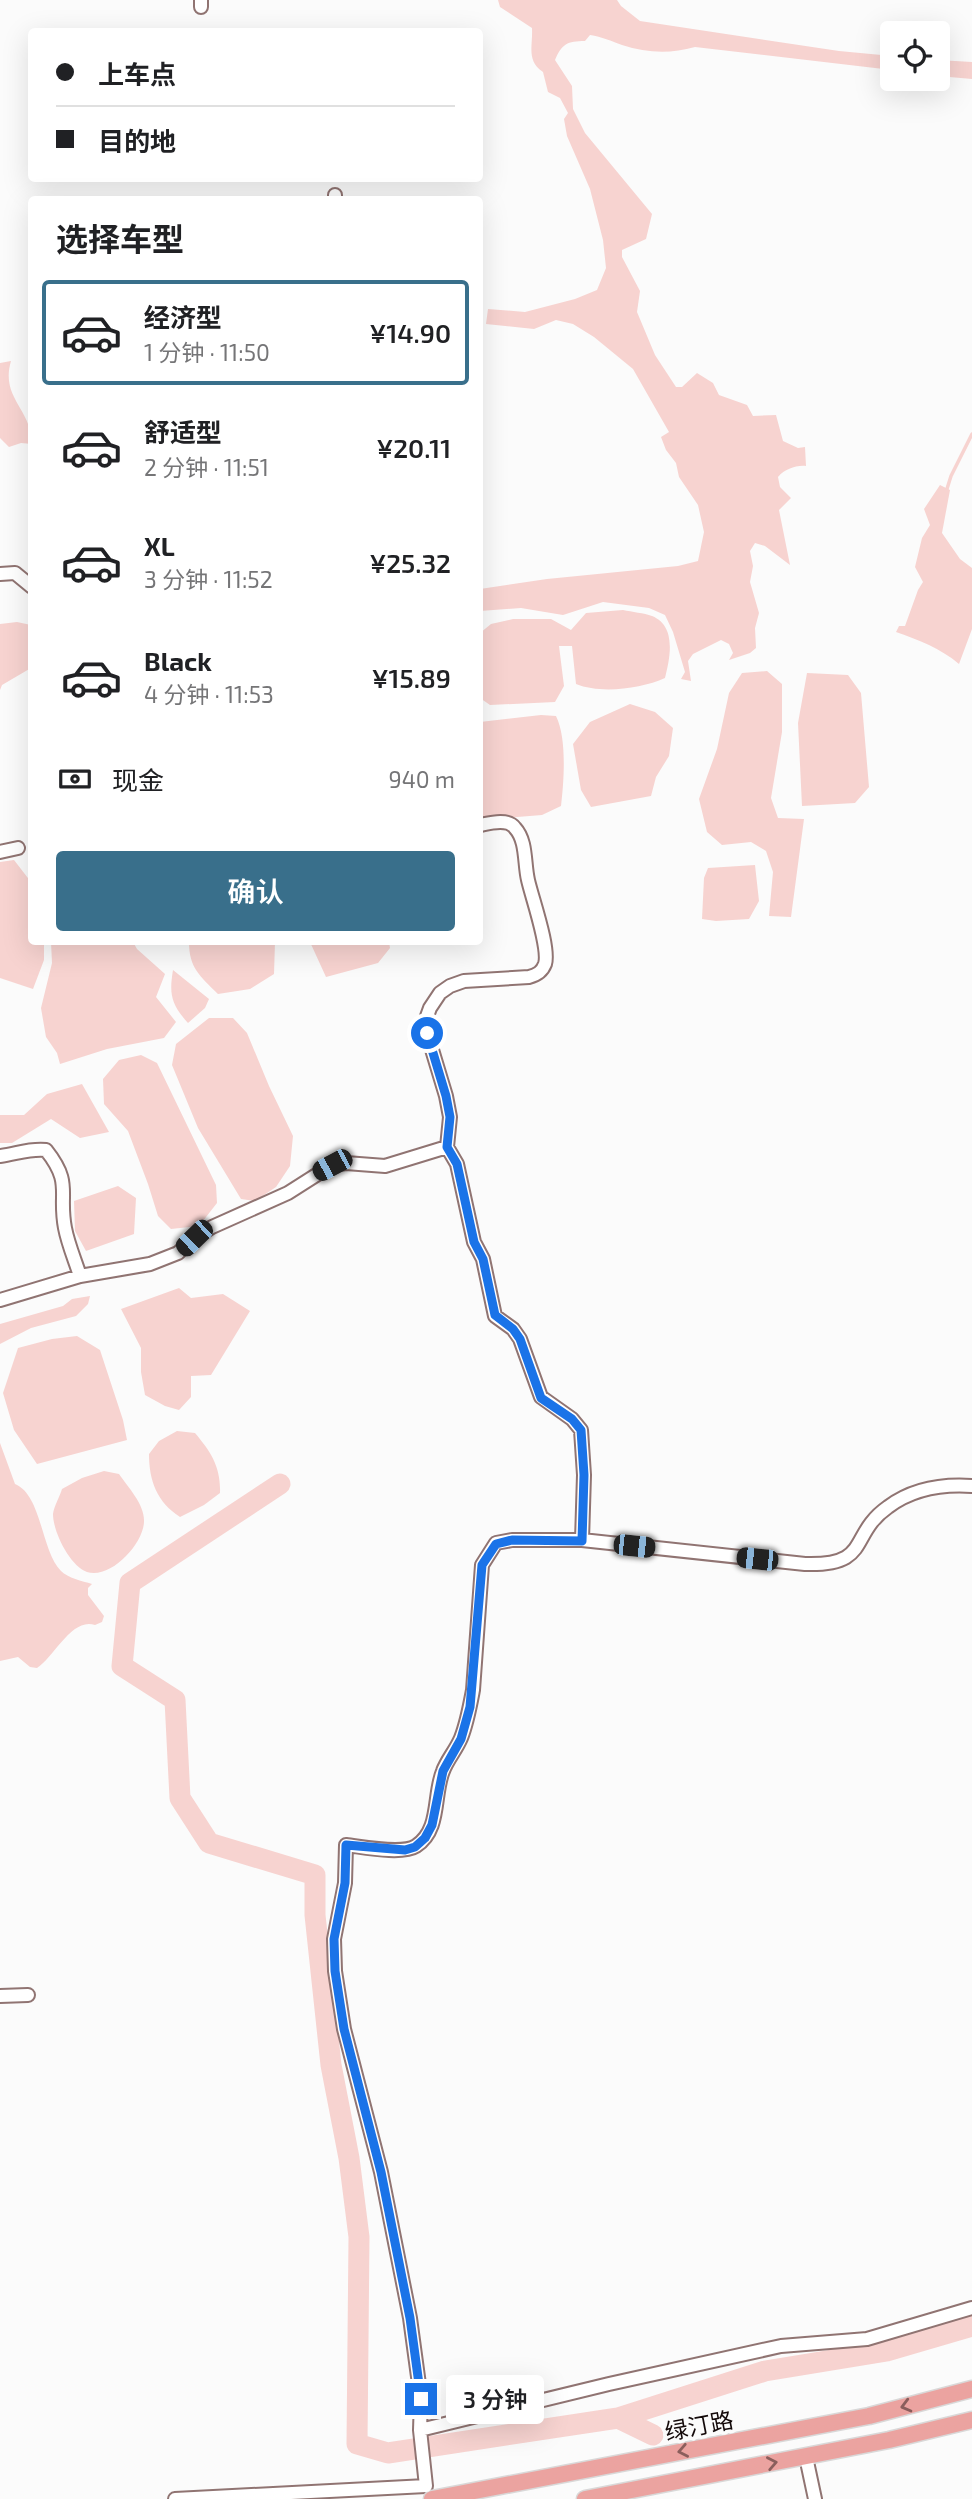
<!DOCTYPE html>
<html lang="zh">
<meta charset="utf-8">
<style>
:root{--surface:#fff;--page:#f6f6f6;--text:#202124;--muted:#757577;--line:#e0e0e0;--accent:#396f8b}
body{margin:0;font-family:"Exo 2","Noto Sans SC",sans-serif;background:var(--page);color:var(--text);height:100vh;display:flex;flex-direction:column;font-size:26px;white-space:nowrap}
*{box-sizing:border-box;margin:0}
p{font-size:23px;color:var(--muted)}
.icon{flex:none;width:38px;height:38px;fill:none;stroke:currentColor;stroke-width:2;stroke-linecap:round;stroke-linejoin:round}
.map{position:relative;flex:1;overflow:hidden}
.sheet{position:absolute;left:28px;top:196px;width:455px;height:749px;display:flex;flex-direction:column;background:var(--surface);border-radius:7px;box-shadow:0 7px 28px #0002}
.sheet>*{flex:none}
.banner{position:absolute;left:28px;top:28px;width:455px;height:154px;border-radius:7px;box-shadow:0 7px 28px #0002;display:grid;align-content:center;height:154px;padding:0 28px;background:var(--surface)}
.controls{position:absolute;left:880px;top:21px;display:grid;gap:14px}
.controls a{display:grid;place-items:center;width:70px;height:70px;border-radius:7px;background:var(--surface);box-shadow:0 7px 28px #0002;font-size:35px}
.end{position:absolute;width:32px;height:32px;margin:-16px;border:9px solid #1a73e8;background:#fff;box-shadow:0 0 0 4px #fff}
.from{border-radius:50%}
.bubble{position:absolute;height:49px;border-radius:7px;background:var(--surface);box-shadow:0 7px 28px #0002;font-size:23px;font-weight:600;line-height:49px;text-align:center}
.car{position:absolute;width:21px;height:42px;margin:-21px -10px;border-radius:9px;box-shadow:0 0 5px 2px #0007;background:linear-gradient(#222 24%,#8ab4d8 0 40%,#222 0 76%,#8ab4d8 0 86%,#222 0)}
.banner b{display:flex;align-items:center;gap:24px;height:66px;font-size:26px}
.banner b+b{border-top:2px solid var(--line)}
.banner i{width:18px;height:18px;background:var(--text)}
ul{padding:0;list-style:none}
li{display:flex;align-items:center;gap:21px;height:105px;margin:0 14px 10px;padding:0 14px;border:4px solid transparent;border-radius:7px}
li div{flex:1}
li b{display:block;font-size:26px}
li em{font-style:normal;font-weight:600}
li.on{border-color:var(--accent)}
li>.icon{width:63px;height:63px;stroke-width:1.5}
h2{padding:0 28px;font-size:32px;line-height:84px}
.pay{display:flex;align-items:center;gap:18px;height:77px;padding:0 28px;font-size:26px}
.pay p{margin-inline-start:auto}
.primary-button{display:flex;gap:14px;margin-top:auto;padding:14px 28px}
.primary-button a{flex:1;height:80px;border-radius:7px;background:var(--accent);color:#fff;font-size:28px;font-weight:600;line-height:80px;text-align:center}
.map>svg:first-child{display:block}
</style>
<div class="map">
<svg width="972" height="2499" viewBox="0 0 972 2499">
<rect width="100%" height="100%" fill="#fbfbfb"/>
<path fill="#f7d3d0" d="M 498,0 L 617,0 L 621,6 L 640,21 L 839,51 L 892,56 L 892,70 L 695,47 C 670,54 647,53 622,45 C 611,41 602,37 590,35 L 585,41 C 567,41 562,44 555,60 L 572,86 L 573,109 L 585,133 L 652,214 L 646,239 L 622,250 L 622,257 L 640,291 L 637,312 L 655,355 L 676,387 L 682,387 L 697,373 L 713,383 L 719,395 L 747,405 L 753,416 L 776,415 L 783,441 L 798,448 L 805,447 L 806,466 C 796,465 785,469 778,477 L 780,487 L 791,498 L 779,510 L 790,565 L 765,546 L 755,543 L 750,551 L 753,566 L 750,582 L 759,613 L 755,628 L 756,648 L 750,653 L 729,660 L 733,653 L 729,644 L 721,640 L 693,654 L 688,661 L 691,681 L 681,679 L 685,672 L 673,632 L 665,615 L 649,608 L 603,602 L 563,615 L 521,608 L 480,611 L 480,589 L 547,579 L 678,566 L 698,561 L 704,532 L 698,505 L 679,477 L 676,463 L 666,450 L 661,437 L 669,432 L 633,369 L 594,337 L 573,324 L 556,320 L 534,329 L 486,324 L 488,309 L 525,312 L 575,299 L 597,290 L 606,268 L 603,240 L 590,189 L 567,136 L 564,119 L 568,113 L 560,98 L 548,92 L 543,72 C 526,61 533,46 532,28 L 500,7 Z
M 938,60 L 972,62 L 972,79 L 938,76 Z
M 11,361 C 0,398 32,409 32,444 L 21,443 L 9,447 L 0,438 L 0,363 Z
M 940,485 L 950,490 L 942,533 L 960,559 L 972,568 L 972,629 L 959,664 C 940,648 919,640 896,632 L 899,626 L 905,626 L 918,590 L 923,582 L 915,567 L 922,538 L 930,525 L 924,509 Z
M 623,610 C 632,612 644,613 652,616 C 677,626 670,658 665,678 C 641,689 600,694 576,684 L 572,646 L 559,646 L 564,686 L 555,702 L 490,705 L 480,698 L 480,633 L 491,624 L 513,619 L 551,619 L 571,630 L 586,613 Z
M 17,622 L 31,625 L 31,668 L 2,685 L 0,690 L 0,624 Z
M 767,671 L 782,684 L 782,732 L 771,798 L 778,818 L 804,819 L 791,917 L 769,916 L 773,872 L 766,851 L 751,842 L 722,845 L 707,832 L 699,799 L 717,749 L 729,693 L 742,673 Z
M 807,673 L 848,675 L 861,693 L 869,787 L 855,803 L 802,806 L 798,723 Z
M 630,704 L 655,712 L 673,728 L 669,756 L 656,777 L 651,796 L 591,807 L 581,790 L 573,744 L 590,722 Z
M 541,715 L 556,716 C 567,738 564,781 561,806 L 542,815 L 480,820 L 480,722 Z
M 14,860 L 31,882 L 32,942 L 44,942 L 44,960 L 33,989 L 0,978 L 0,862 Z
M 755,865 L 759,901 L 749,919 L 716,921 L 702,919 L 704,878 L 708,868 Z
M 51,942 L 133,942 L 137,949 L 165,974 L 156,997 L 176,1022 L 164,1038 L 107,1049 L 60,1064 L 57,1053 L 46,1037 L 41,1008 L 52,963 Z
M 189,942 L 275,942 L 274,974 L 250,989 L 218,994 C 200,976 189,968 189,942 Z
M 310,942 L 389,942 L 390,948 L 378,963 L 326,977 Z
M 173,970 L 209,999 L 205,1008 L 188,1023 C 171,1004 169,994 173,970 Z
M 209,1018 L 233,1018 L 247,1033 L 269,1086 L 293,1136 L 290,1166 L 276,1187 L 255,1201 L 241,1199 L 198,1128 L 172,1065 L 176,1044 Z
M 141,1055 L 157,1063 L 216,1185 L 217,1203 L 199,1226 L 171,1229 L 158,1216 L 148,1184 L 128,1131 L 104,1104 L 103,1079 L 119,1060 Z
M 82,1084 L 109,1132 L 80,1138 L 51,1119 L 12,1143 L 0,1143 L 0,1115 L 24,1115 L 47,1094 Z
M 118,1186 L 136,1198 L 134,1234 L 86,1251 L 75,1231 L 74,1201 Z
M 179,1288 L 191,1298 L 223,1294 L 250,1311 L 211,1375 L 191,1376 L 191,1397 L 179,1410 L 165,1406 L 145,1395 L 141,1372 L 141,1348 L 121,1309 Z
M 90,1296 L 88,1304 L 76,1316 L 31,1328 L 0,1344 L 0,1324 L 63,1306 L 72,1299 Z
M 77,1336 L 100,1350 L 123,1420 L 127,1440 L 37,1464 L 14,1430 L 3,1393 L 18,1348 L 52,1339 Z
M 177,1431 L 195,1433 C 211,1452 221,1467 220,1493 L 204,1505 L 180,1517 C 157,1502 149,1481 149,1454 L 159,1441 Z
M 0,1443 L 15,1484 C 42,1495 41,1551 61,1571 C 68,1578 82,1581 92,1584 L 88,1588 L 88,1595 L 104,1616 L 102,1622 L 95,1625 C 72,1617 55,1656 37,1668 L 30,1667 L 18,1657 L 0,1661 Z
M 104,1471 L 119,1474 C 128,1487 144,1504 144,1520 C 145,1543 110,1580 87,1572 C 70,1566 53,1532 53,1514 C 54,1506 60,1496 62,1489 L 82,1478 Z"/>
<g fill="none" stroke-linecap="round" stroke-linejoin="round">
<path stroke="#f7d3d0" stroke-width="3.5" d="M 946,492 L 951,476 L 972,434"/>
<path stroke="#f7d3d0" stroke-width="21" d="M 280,1484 L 130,1583 L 122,1666 L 175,1700 L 180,1798 L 209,1843 L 315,1875 L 315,1915 L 331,2065 L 349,2158 L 359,2237 L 357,2444 L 388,2453 L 618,2418 L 653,2435
M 618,2418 L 765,2371 L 887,2351 L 972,2326"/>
<g stroke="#907472" stroke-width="16">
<path id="minor" d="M 201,7 L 201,0
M 335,195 L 335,200
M 0,574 L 15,573 L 32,587
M 480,825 C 490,823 508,818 515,828 C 527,841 524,863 528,880 C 532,898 550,948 545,964 C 542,972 537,975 529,977 L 464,981 L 450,986 L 440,993 L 430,1008 L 426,1019 L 427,1033 L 446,1096 L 450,1117 L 447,1147 L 457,1164 L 474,1242 L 483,1259 L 495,1316 L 513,1329 L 520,1339 L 541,1397 L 572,1419 L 581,1430 L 584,1475 L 582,1540
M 0,852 L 18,848
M 0,1156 C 16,1154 30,1148 46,1150 C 73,1184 58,1192 65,1228 C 68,1244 75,1260 80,1276
M 0,1300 L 80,1276 L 150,1264 L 178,1253 L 194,1238 L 212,1227 L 288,1193 L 332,1165 L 346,1163 L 385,1166 L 447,1147
M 0,1996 L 28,1995
M 420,2430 L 609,2384 L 781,2346 L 867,2339 L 972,2308
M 806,2457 L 815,2499
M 175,2499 L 426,2486 L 420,2430 L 421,2399 L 410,2318 L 381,2172 L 344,2029 L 335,1971 L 334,1939 L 345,1883 L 346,1845 C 363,1847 402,1855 416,1846 C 441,1830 433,1795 443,1771 C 447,1760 456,1750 461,1738 C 467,1723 470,1706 473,1690 L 482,1565 L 496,1543 L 512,1540 L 582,1540 L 805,1564 C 872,1566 848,1535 888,1507 C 912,1489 943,1484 972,1486"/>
</g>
<g stroke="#d9d8d8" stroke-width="19">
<path id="major" d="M 432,2499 L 869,2416 L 972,2389
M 585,2499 L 889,2440 L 972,2420"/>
</g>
<use href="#minor" stroke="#fff" stroke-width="12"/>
<use href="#major" stroke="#eba3a0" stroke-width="16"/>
</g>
<defs><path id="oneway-chevron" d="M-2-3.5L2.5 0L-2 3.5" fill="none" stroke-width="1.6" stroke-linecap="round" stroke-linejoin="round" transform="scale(1.75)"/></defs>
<g stroke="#8a5e5c">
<use href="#oneway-chevron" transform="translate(906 2406) rotate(165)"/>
<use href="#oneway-chevron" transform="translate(683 2451) rotate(169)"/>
<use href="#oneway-chevron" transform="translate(772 2463) rotate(-11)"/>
</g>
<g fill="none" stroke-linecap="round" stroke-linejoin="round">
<path stroke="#1a73e8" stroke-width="9" d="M 421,2399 L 410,2318 L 381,2172 L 344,2029 L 335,1971 L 334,1939 L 345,1883 L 346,1845 L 405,1850 L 415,1847 L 425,1838 L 432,1825 L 443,1771 L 461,1739 L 470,1707 L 482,1565 L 496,1544 L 512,1540 L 582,1541 L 584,1475 L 581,1430 L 572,1419 L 541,1398 L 520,1339 L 513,1329 L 495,1315 L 483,1259 L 474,1242 L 457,1164 L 447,1147 L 450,1117 L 446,1096 L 427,1033"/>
</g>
<g text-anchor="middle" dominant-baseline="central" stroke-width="7" stroke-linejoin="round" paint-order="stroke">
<g font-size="23" fill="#130909" stroke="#fbfbfb">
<text transform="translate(699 2425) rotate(-11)">绿汀路</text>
</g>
</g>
</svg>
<div class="controls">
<a><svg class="icon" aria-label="locate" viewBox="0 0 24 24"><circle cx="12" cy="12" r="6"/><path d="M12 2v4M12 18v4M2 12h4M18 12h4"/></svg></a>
</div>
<i class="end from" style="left:427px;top:1033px"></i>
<i class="end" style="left:421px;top:2399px"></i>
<div class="bubble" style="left:446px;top:2375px;width:98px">3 分钟</div>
<i class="car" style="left:332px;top:1165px;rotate:242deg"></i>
<i class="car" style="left:194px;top:1238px;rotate:226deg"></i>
<i class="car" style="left:634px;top:1546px;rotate:96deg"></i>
<i class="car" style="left:757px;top:1559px;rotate:276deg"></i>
<div class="banner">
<b><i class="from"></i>上车点</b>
<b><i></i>目的地</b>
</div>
<section class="sheet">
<h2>选择车型</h2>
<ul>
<li class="on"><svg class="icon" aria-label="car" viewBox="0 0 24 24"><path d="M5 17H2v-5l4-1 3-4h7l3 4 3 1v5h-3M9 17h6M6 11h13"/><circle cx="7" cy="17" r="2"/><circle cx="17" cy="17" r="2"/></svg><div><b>经济型</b><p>1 分钟 · 11:50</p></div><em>¥14.90</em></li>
<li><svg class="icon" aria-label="car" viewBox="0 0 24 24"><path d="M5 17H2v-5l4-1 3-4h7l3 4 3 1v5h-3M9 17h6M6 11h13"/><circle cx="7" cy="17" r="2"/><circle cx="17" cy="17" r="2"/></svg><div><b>舒适型</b><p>2 分钟 · 11:51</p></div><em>¥20.11</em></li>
<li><svg class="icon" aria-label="car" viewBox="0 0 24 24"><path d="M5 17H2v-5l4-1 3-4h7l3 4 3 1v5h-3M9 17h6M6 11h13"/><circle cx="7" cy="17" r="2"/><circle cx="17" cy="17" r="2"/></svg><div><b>XL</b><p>3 分钟 · 11:52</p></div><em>¥25.32</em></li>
<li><svg class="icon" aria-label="car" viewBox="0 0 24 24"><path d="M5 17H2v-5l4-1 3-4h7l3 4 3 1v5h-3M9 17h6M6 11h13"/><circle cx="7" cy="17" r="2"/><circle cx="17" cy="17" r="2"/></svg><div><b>Black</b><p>4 分钟 · 11:53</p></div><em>¥15.89</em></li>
</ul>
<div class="pay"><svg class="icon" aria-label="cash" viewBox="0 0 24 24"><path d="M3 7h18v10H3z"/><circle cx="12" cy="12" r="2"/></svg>现金<p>940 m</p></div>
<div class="primary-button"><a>确认</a></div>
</section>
</div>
